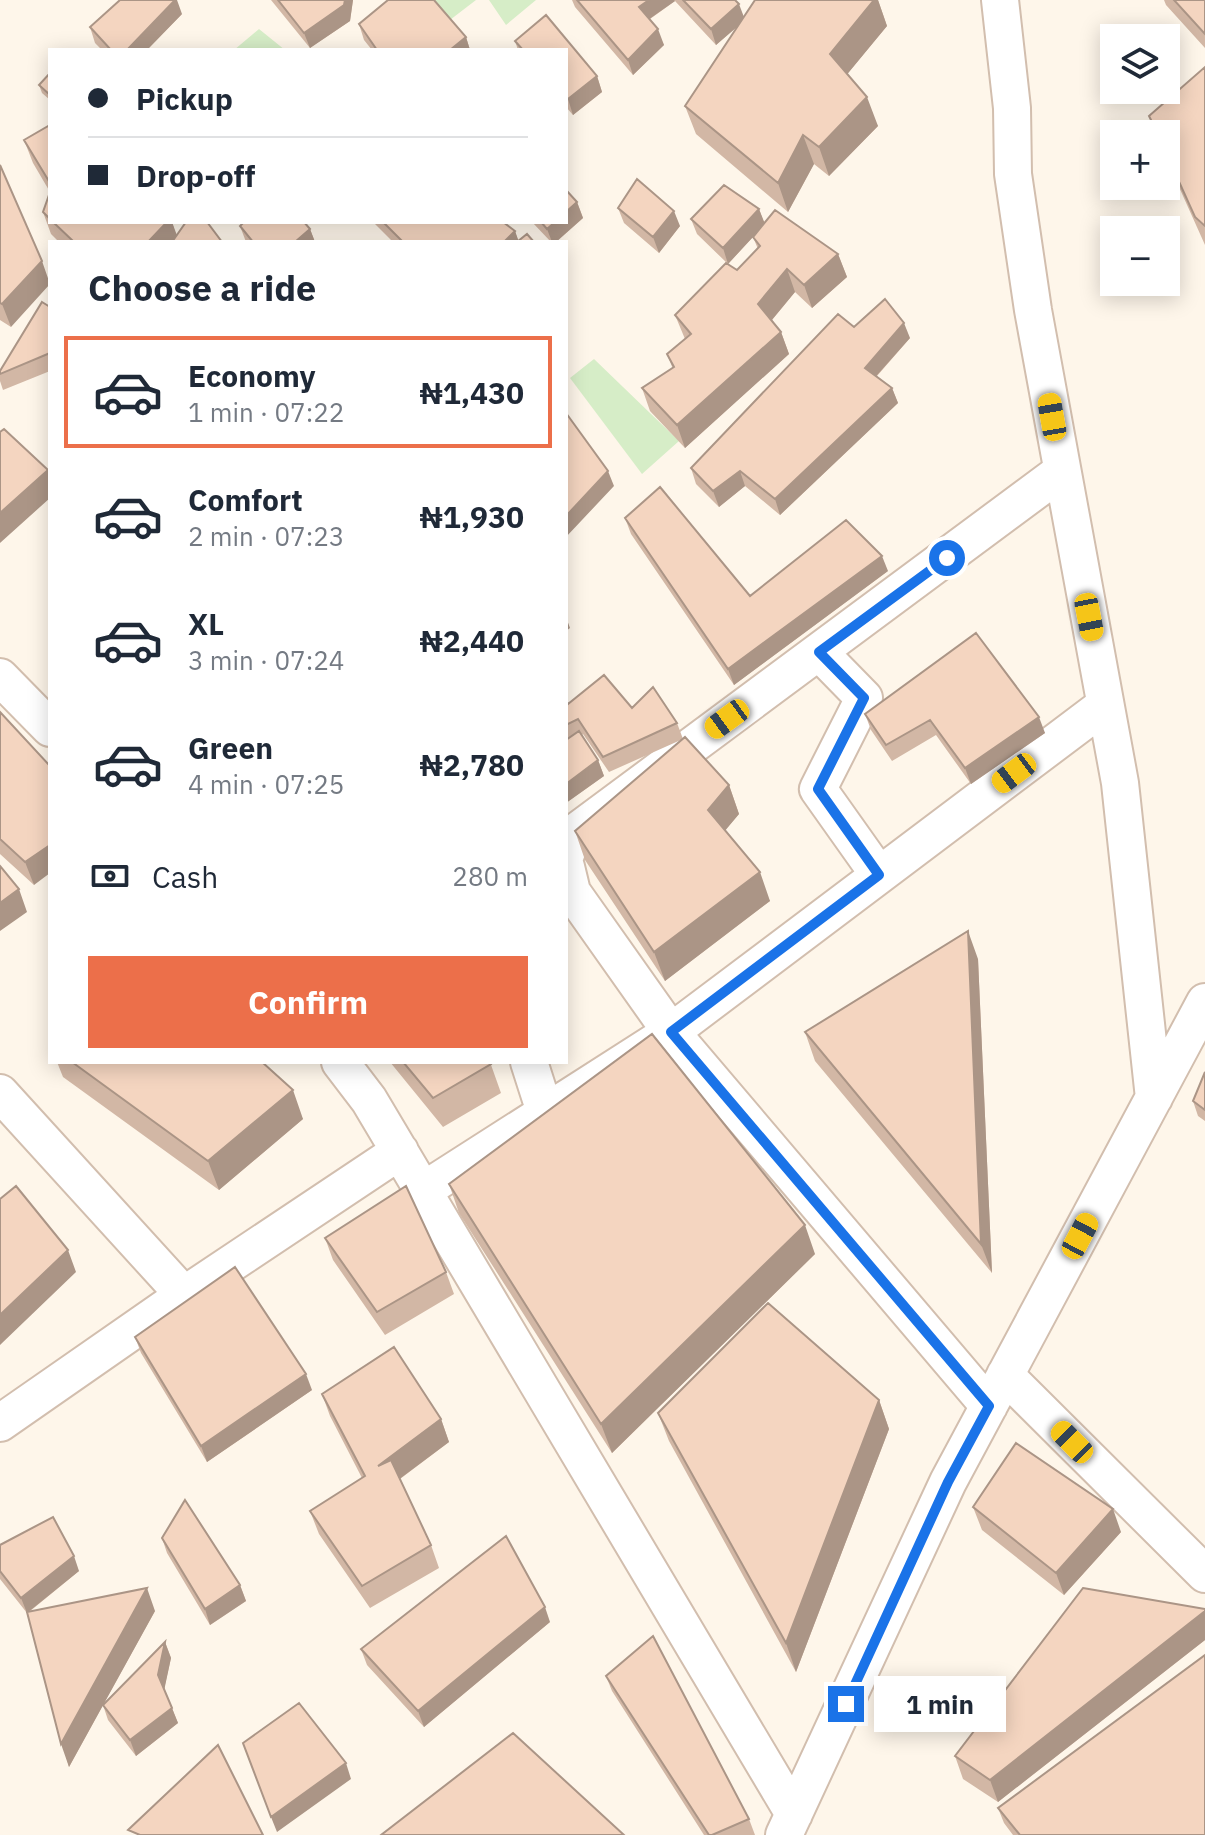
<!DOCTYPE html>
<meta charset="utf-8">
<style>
:root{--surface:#fff;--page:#f6f6f7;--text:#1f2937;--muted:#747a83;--line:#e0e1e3;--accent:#ec6f4a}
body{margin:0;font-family:"IBM Plex Sans",sans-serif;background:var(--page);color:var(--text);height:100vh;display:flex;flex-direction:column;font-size:30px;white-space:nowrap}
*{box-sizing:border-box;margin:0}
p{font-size:26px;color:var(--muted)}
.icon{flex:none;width:44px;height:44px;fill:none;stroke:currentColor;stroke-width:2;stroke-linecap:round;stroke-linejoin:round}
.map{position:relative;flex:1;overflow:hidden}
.drawer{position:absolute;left:48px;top:240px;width:520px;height:824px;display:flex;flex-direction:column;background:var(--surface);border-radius:0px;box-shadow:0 4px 20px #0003}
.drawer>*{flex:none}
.top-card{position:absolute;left:48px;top:48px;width:520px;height:176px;border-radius:0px;box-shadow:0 4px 20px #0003;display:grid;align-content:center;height:176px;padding:0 40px;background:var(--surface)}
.buttons{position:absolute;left:1100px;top:24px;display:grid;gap:16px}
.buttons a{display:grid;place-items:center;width:80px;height:80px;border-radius:0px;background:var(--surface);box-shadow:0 4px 20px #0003;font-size:40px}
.end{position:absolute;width:36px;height:36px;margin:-18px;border:10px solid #1a73e8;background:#fff;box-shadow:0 0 0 4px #fff}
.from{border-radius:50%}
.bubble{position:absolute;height:56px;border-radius:0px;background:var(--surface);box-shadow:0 4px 20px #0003;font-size:26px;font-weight:800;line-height:56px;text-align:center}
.car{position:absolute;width:24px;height:48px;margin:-24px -12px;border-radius:10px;box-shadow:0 0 6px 2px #0007;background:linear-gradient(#f5c518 24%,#345 0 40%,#f5c518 0 76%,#345 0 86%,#f5c518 0)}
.top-card b{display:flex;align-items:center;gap:28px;height:76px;font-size:30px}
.top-card b+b{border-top:2px solid var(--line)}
.top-card i{width:20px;height:20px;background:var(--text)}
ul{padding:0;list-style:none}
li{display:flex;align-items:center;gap:24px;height:112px;margin:0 16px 12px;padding:0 24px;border:4px solid transparent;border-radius:0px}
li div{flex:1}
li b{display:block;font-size:30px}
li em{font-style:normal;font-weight:800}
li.on{border-color:var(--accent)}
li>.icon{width:72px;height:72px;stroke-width:1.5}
h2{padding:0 40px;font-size:36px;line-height:96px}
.pay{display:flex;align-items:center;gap:20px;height:88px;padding:0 40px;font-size:30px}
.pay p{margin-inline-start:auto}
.button{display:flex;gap:16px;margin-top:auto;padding:16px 40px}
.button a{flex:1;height:92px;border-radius:0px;background:var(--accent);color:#fff;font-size:32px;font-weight:800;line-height:92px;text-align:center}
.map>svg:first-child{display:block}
</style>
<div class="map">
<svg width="1205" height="1835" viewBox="0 0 1205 1835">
<rect width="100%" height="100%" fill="#fef6ea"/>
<path fill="#d6edc7" d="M 426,0 L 476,0 L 446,23 Z
M 489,0 L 536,0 L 506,25 Z
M 259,29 L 285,50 L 234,50 Z
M 594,359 L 679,441 L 642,474 L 570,378 Z"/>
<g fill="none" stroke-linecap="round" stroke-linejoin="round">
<g stroke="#d2beae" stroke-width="40">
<path id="street" d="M 1000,0 L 1012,108 L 1013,174 L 1033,310 L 1120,783 L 1154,1098
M 819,652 L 864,698 L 818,789 L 879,875
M 0,677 L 50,728
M 566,854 L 573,834 L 1062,471
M 566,867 L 572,892 L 671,1032 L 989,1406
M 340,1062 L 369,1100 L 794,1814
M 529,1062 L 545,1112
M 0,1093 L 184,1295
M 424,1190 L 671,1032 L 1105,705
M 1005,1375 L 1205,1574
M 0,1423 L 184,1295 L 400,1151
M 784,1835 L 948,1482 L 1205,1002"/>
</g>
<use href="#street" stroke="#fff" stroke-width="36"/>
</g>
<path fill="#d2b7a5" d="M 271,0 L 353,0 L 350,21 L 310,48 Z
M 572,0 L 735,0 L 744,17 L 755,0 L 878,0 L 887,26 L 847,74 L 878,126 L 829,176 L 814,164 L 788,212 L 696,134 L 685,106 L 738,26 L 716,45 L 675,1 L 650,19 L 664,45 L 633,75 L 575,7 Z
M 1164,0 L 1205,0 L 1205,48 L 1166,5 Z
M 182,14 L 147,50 L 102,50 L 95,43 L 90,27 Z
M 546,15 L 597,76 L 602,92 L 573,115 L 566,107 L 566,50 L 518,50 L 515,41 Z
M 359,24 L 466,37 L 470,50 L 372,50 L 364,40 Z
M 1205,67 L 1205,245 L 1166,158 L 1166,134 L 1156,134 L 1149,116 Z
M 50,73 L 50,100 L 42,93 L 39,85 Z
M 50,125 L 50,192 L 33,163 L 24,140 Z
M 0,165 L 11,327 L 0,320 Z
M 50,192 L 50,222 L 172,222 L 176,235 L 222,242 L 59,242 L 51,234 L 43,212 Z
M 577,202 L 583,218 L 556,242 L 551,242 L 532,222 L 566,222 Z
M 618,208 L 680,226 L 659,253 L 624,223 Z
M 759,209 L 764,223 L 838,254 L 847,277 L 812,308 L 795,292 L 772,320 L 781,332 L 789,354 L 685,448 L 650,411 L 642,388 L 673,369 L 667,354 L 685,339 L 675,315 L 737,270 L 758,249 L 753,237 L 728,264 L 697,234 L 691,219 Z
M 373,222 L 503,222 L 515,231 L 518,241 L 534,242 L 393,242 Z
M 240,226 L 310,229 L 315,242 L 246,242 Z
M 50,307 L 50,371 L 3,390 L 0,381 L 0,371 Z
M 854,327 L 910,338 L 877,376 L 892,388 L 898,403 L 780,515 L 745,486 L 719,507 L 696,484 L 691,468 Z
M 625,518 L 750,596 L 888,571 L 734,685 L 631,534 Z
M 976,633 L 1045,733 L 971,784 L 936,735 L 892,761 L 871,730 L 865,714 Z
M 566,701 L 568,704 L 632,708 L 677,723 L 683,739 L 729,785 L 739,814 L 725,830 L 770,901 L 665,981 L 585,860 L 575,831 L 683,739 L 609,772 L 583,734 L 582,735 L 598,760 L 604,776 L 566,803 Z
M 0,712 L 34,885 L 0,854 Z
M 978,959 L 992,1273 L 815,1061 L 805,1032 Z
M 57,1062 L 262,1062 L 303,1119 L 219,1190 L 63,1077 Z
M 390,1062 L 490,1062 L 501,1093 L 443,1127 Z
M 1205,1072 L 1205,1121 L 1198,1116 L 1193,1101 Z
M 449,1184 L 815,1254 L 612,1453 L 459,1213 Z
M 325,1238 L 446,1272 L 454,1294 L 385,1335 L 333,1260 Z
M 135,1337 L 312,1390 L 207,1462 L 141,1353 Z
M 322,1394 L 441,1419 L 449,1442 L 400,1479 L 431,1545 L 439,1568 L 370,1608 L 319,1534 L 310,1511 L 362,1478 L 330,1416 Z
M 879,1400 L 889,1429 L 796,1672 L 669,1441 L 658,1413 Z
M 973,1507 L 1121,1532 L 1064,1595 L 982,1530 Z
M 162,1538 L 240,1585 L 246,1601 L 210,1625 L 167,1553 Z
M 0,1545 L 79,1571 L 29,1612 L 155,1611 L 104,1703 L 165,1642 L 171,1658 L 164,1689 L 178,1723 L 136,1756 L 108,1720 L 103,1705 L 69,1767 L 27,1613 L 0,1579 Z
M 1205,1609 L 1205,1640 L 998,1802 L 963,1779 L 955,1756 Z
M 550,1622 L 424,1727 L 367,1665 L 361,1649 Z
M 606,1676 L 749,1819 L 755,1835 L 704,1835 L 612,1691 Z
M 998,1808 L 1205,1835 L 1013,1835 L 1004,1823 Z"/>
<path fill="#ab9586" d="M 175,0 L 177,0 L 182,14 L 147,50 L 127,50 Z
M 345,0 L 353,0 L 350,21 L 310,48 L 304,33 Z
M 649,0 L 674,0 L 675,1 L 645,22 L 639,7 Z
M 874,0 L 878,0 L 887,26 L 840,83 L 830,54 Z
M 739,4 L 745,20 L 716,45 L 711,29 Z
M 658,29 L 664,45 L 633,75 L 628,60 Z
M 466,37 L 470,50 L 450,50 Z
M 597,76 L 602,92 L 573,115 L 568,99 Z
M 867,97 L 878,126 L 829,176 L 819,147 Z
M 803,135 L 814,164 L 788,212 L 778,183 Z
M 577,202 L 583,218 L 556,242 L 552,242 L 547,229 L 555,222 L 566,222 L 566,212 Z
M 759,209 L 765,224 L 728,264 L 723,248 Z
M 674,211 L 680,226 L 659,253 L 653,237 Z
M 167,222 L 172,222 L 179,241 L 148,242 Z
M 310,229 L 315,242 L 295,242 Z
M 515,231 L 519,242 L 504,242 Z
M 838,254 L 847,277 L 812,308 L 804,285 Z
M 42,261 L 50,284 L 11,327 L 2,304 Z
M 787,269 L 795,292 L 766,327 L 758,304 Z
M 904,323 L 910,338 L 870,383 L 865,368 Z
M 781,332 L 789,354 L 685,448 L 677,425 Z
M 892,388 L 898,403 L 780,515 L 775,499 Z
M 48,470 L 50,475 L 50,498 L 0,543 L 0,513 Z
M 608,471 L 614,486 L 566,537 L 566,516 Z
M 740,471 L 745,486 L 719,507 L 713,491 Z
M 882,556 L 888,571 L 734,685 L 728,669 Z
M 566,617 L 570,628 L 566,631 Z
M 1039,717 L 1045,733 L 971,784 L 965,768 Z
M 598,760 L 604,776 L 566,803 L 566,784 Z
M 729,785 L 739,814 L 719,838 L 708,810 Z
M 50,845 L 50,873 L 34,885 L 25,862 Z
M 760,872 L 770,901 L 665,981 L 654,952 Z
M 19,889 L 27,912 L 0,931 L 0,903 Z
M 968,931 L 978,959 L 992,1273 L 981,1244 Z
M 293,1090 L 303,1119 L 219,1190 L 208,1161 Z
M 805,1225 L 815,1254 L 612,1453 L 601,1424 Z
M 68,1250 L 76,1272 L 0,1345 L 0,1315 Z
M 306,1374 L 312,1390 L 207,1462 L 201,1446 Z
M 879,1400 L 889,1429 L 796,1672 L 786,1643 Z
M 441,1419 L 449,1442 L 386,1489 L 378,1466 Z
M 1113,1509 L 1121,1532 L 1064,1595 L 1056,1573 Z
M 74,1556 L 79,1571 L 27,1613 L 21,1598 Z
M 240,1585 L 246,1601 L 210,1625 L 205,1609 Z
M 147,1588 L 155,1611 L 69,1767 L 61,1744 Z
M 545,1607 L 550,1622 L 424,1727 L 418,1711 Z
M 1205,1611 L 1205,1640 L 998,1802 L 990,1780 Z
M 165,1642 L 171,1658 L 164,1691 L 158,1675 Z
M 172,1708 L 178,1723 L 136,1756 L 130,1740 Z
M 346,1763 L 351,1779 L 277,1832 L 271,1817 Z"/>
<path fill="#f4d5c0" stroke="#ab9586" stroke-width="2" d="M 120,0 L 175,0 L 127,50 L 111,50 L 90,27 Z
M 278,0 L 345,0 L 344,5 L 304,33 Z
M 388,0 L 434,0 L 466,37 L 450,50 L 377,50 L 359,24 Z
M 577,0 L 649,0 L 639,7 L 658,29 L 628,60 Z
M 683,0 L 735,0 L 739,4 L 711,29 Z
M 755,0 L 874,0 L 830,54 L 867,97 L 819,147 L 803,135 L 778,183 L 685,106 Z
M 1174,0 L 1205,0 L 1205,34 Z
M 546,15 L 597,76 L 568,99 L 566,98 L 566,50 L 523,50 L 515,41 Z
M 1205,67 L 1205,226 L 1195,217 L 1166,153 L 1166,134 L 1158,134 L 1149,116 Z
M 50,73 L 50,95 L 39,85 Z
M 50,125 L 50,183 L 24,140 Z
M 0,165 L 42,261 L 2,304 L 0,303 Z
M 637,179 L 674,211 L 653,237 L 618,208 Z
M 724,185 L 759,209 L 723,248 L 691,219 Z
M 566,190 L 577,202 L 566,212 Z
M 50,192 L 50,219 L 43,212 Z
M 775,210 L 838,254 L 804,285 L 787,269 L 758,304 L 781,332 L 677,425 L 642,388 L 674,367 L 667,354 L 691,334 L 675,315 L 726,263 L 737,270 L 760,246 L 753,237 Z
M 53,222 L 167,222 L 148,242 L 74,242 Z
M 186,222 L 207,222 L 222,242 L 172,242 Z
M 244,222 L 304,222 L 310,229 L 295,242 L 253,242 L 240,226 Z
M 383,222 L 503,222 L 515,231 L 504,242 L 403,242 Z
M 541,222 L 555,222 L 547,229 Z
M 527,234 L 534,242 L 517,242 Z
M 885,299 L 904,323 L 865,368 L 892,388 L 775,499 L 740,471 L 713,491 L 691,468 L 838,314 L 854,327 Z
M 42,302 L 50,307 L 50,353 L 0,374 L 0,371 Z
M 566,413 L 608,471 L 566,516 Z
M 4,429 L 48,470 L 0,513 L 0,432 Z
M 660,487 L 750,596 L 846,520 L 882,556 L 728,669 L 625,518 Z
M 976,633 L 1039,717 L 965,768 L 930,720 L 886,745 L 865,714 Z
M 604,675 L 632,708 L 653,687 L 677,723 L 603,757 L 578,719 L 566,725 L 566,701 L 568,704 Z
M 0,712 L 50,766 L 50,845 L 25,862 L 0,839 Z
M 579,731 L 598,760 L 566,784 L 566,740 Z
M 685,737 L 729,785 L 708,810 L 760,872 L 654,952 L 575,831 Z
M 0,866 L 19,889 L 0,903 Z
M 968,931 L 981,1244 L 805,1032 Z
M 652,1034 L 805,1225 L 601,1424 L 449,1184 Z
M 72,1062 L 262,1062 L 293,1090 L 208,1161 Z
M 403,1062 L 490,1062 L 491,1064 L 433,1098 Z
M 1205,1072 L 1205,1110 L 1193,1101 Z
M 16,1186 L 68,1250 L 0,1315 L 0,1199 Z
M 406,1186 L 446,1272 L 377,1312 L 325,1238 Z
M 235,1267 L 306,1374 L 201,1446 L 135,1337 Z
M 768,1303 L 879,1400 L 786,1643 L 658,1413 Z
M 394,1347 L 441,1419 L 378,1466 L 391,1460 L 431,1545 L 362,1586 L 310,1511 L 365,1476 L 322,1394 Z
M 1016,1443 L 1113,1509 L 1056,1573 L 973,1507 Z
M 185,1500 L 240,1585 L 205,1609 L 162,1538 Z
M 53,1517 L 74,1556 L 21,1598 L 0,1571 L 0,1545 Z
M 506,1536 L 545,1607 L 418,1711 L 361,1649 Z
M 147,1588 L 61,1744 L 27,1612 Z
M 1083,1588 L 1205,1609 L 1205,1611 L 990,1780 L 955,1756 Z
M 653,1636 L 749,1819 L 712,1835 L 709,1835 L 606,1676 Z
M 165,1642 L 158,1675 L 172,1708 L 130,1740 L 103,1705 Z
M 1205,1655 L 1205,1835 L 1020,1835 L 998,1808 Z
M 299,1703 L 346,1763 L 271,1817 L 243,1743 Z
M 513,1733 L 624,1835 L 381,1835 Z
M 218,1745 L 263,1835 L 140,1835 L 128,1830 Z"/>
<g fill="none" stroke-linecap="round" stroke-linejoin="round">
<path stroke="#1a73e8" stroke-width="10" d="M 846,1704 L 948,1482 L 989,1406 L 671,1032 L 879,875 L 818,789 L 864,698 L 819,652 L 947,558"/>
</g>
</svg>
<div class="buttons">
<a><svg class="icon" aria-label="layers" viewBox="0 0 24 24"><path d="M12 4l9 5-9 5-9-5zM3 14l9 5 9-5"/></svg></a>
<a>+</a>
<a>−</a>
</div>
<i class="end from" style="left:947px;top:558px"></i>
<i class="end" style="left:846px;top:1704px"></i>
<div class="bubble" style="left:874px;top:1676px;width:132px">1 min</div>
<i class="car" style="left:1052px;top:417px;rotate:350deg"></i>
<i class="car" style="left:1089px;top:617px;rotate:169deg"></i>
<i class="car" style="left:727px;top:719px;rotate:234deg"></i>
<i class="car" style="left:1014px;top:773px;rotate:233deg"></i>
<i class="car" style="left:1080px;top:1236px;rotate:28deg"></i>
<i class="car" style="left:1072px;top:1442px;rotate:315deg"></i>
<div class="top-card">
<b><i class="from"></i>Pickup</b>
<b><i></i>Drop-off</b>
</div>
<section class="drawer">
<h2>Choose a ride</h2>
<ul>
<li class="on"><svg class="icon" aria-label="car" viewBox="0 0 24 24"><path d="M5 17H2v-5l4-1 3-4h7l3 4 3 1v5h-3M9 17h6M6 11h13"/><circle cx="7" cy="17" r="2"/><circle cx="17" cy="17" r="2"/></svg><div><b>Economy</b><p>1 min · 07:22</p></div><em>₦1,430</em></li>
<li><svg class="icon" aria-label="car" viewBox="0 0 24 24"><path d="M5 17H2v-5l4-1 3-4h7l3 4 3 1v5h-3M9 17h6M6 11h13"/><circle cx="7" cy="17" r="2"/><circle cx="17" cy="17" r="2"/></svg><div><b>Comfort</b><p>2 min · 07:23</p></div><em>₦1,930</em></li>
<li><svg class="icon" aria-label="car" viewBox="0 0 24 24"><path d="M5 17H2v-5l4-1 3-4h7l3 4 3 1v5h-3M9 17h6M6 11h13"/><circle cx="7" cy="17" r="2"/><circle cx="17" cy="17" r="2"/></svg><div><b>XL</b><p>3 min · 07:24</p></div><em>₦2,440</em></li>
<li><svg class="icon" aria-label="car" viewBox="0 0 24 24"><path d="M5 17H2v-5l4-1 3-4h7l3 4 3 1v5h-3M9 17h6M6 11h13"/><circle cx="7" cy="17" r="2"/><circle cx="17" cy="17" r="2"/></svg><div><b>Green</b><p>4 min · 07:25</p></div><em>₦2,780</em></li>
</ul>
<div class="pay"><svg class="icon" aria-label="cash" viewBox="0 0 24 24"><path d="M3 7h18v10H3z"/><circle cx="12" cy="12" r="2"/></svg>Cash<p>280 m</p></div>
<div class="button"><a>Confirm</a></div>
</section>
</div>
